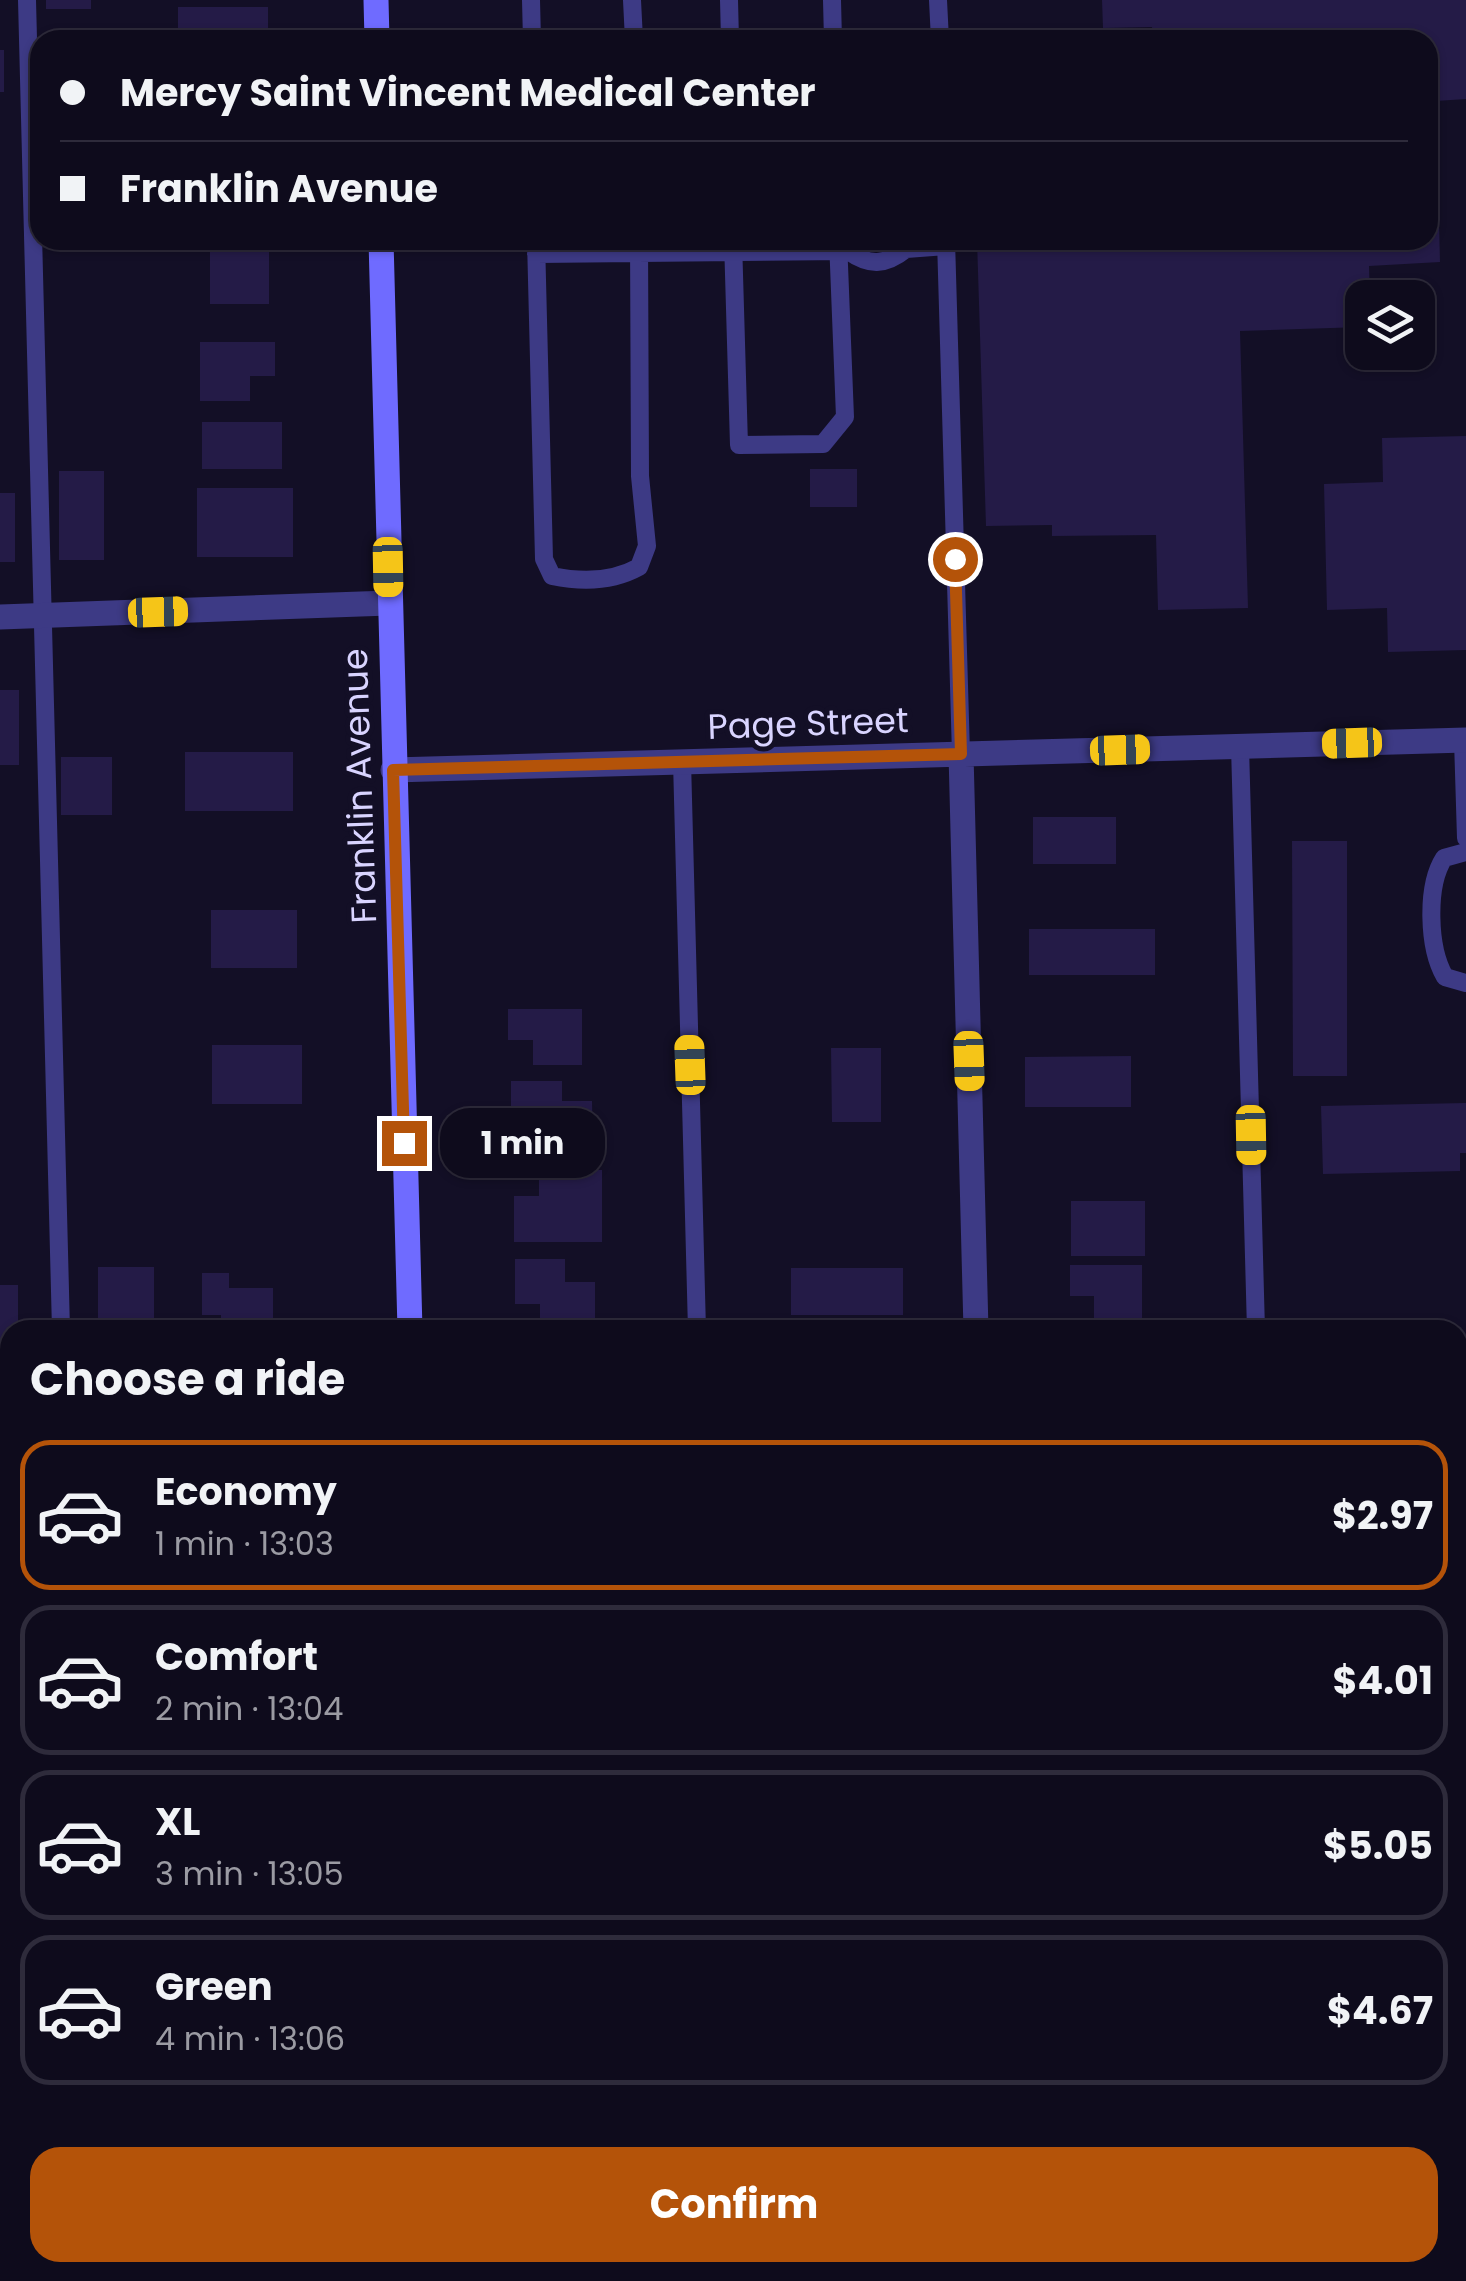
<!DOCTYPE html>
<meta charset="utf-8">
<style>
:root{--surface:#0e0b1c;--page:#171425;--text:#f1f3f6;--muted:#9b9ba3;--line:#2e2b3b;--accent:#b45309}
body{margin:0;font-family:Poppins,sans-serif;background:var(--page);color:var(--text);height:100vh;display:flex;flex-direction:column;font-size:38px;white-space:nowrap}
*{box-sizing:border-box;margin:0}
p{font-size:32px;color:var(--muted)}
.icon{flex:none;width:55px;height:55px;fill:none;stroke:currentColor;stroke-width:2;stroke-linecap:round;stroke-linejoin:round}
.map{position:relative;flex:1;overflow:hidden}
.drawer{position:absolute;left:0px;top:1320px;width:1468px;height:962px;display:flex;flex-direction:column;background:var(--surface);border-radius:30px 30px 0 0;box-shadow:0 2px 8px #0004,0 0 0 2px var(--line)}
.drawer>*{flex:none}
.banner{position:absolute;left:30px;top:30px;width:1408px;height:220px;border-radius:30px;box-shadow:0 2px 8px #0004,0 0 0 2px var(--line);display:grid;align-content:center;height:220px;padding:0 30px;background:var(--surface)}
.controls{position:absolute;left:1345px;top:280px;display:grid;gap:20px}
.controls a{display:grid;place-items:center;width:90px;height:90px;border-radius:20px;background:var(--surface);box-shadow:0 2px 8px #0004,0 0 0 2px var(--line);font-size:50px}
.end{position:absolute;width:45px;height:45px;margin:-22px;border:12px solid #b45309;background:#fff;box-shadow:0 0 0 5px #fff}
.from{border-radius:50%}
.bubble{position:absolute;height:70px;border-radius:30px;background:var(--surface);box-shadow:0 2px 8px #0004,0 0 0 2px var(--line);font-size:32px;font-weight:700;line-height:70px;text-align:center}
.car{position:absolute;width:30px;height:60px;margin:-30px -15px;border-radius:12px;box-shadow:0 0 8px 2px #0007;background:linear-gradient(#f5c518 24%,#345 0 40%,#f5c518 0 76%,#345 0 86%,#f5c518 0)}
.banner b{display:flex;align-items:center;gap:35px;height:95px;font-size:38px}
.banner b+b{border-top:2px solid var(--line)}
.banner i{width:25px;height:25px;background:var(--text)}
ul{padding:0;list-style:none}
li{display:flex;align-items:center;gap:30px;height:150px;margin:0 20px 15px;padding:0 10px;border:5px solid var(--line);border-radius:30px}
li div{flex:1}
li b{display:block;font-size:38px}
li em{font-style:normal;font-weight:700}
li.active{border-color:var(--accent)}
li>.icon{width:90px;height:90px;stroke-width:1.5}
h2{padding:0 30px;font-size:45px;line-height:120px}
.button{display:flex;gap:20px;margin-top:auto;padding:20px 30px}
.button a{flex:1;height:115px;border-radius:30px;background:var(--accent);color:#fff;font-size:40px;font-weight:700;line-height:115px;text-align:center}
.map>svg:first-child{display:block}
</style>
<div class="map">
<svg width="1466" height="2281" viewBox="0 0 1466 2281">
<rect width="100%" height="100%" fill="#130f26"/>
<path fill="#12302f" d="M 1466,2272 L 1466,2281 L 1216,2281 L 1215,2275 Z"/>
<path fill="#241b47" d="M 46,0 L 91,0 L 91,9 L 46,9 Z
M 1102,0 L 1466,0 L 1466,99 L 1436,101 L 1440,262 L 1369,266 L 1370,298 L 1362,298 L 1362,327 L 1240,331 L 1248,608 L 1158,610 L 1156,535 L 1052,536 L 1052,525 L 986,526 L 977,240 L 1428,240 L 1428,40 L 1153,40 L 1152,27 L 1103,28 Z
M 178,7 L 268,7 L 268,40 L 178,40 Z
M 0,50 L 4,50 L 4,92 L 0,92 Z
M 210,240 L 269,240 L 269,304 L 210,304 Z
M 200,342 L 275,342 L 275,376 L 250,376 L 250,401 L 200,401 Z
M 202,422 L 282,422 L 282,469 L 202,469 Z
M 1466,436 L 1466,650 L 1388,652 L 1387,608 L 1327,610 L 1324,484 L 1383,482 L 1382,438 Z
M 810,469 L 857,469 L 857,507 L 810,507 Z
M 59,471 L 104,471 L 104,560 L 59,560 Z
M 197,488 L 293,488 L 293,557 L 197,557 Z
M 0,493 L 15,493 L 15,562 L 0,562 Z
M 0,690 L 19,690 L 19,765 L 0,765 Z
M 185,752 L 293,752 L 293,811 L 185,811 Z
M 61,757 L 112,757 L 112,815 L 61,815 Z
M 1033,817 L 1116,817 L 1116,864 L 1033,864 Z
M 1292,841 L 1347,841 L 1347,1076 L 1293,1076 Z
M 211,910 L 297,910 L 297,968 L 211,968 Z
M 1029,929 L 1155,929 L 1155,975 L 1029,975 Z
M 508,1009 L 582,1009 L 582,1065 L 533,1065 L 533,1040 L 508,1040 Z
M 212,1045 L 302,1045 L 302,1104 L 212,1104 Z
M 831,1048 L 881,1048 L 881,1122 L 832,1122 Z
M 1131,1056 L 1131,1107 L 1025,1107 L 1025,1057 Z
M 511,1081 L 562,1081 L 562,1101 L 592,1101 L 593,1151 L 541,1151 L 541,1125 L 511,1126 Z
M 1466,1103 L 1466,1153 L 1460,1153 L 1460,1171 L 1323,1174 L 1321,1106 Z
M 539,1170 L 602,1170 L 602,1242 L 514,1242 L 514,1196 L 539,1196 Z
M 1071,1201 L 1145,1201 L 1145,1256 L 1071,1256 Z
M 515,1259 L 565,1259 L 565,1282 L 595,1282 L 595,1330 L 540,1330 L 540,1304 L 515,1304 Z
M 1070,1265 L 1142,1265 L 1142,1320 L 1094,1320 L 1094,1296 L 1070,1296 Z
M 98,1267 L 154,1267 L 154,1330 L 118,1330 L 118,1324 L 98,1324 Z
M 791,1268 L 903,1268 L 903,1315 L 791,1315 Z
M 202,1273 L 229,1273 L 229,1288 L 273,1288 L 273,1330 L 221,1330 L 221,1315 L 202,1315 Z
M 0,1285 L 18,1285 L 18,1330 L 10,1330 L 10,1342 L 0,1342 Z
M 1458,1360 L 1466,1360 L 1466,1417 L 1458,1417 Z
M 1458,1832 L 1466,1832 L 1466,1888 L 1458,1888 Z"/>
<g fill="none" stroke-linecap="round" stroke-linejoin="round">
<path stroke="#3d3a85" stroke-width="18" d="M 27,0 L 61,1330
M 531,0 L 532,40
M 632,0 L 634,40
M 729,0 L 730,40
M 832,0 L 833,40
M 938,0 L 940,40
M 536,240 L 544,559 L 552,576 C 581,582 612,582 639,567 L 647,546 L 640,476 L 639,240
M 733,240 L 739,445 L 823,444 L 845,417 L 838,240
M 946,240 L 961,754
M 906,249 L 946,246
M 536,254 L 848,251 C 868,237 885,238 906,249 C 885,266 869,266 848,251
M 1463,740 L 1466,838
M 1240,746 L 1256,1330
M 682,761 L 697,1330
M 1466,852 L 1444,858 C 1426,886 1428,948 1445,977 L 1466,983
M 1458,1502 L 1466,1502
M 1458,1654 L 1466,1655
M 1458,1750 L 1466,1751
M 0,1905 L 10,1905
M 1458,1945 L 1466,1945
M 59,2272 L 60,2281
M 1001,2272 L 1001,2281
M 1267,2272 L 1267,2281"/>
<path stroke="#3d3a85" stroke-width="25" d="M 0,617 L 389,603
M 961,754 L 976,1330
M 393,770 L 1466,740
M 0,1440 L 10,1440"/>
<path stroke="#6f6bff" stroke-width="25" d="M 376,0 L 377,40
M 381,240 L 410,1330
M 1458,2230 L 1466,2230
M 0,2270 L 10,2270
M 435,2272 L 435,2281"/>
</g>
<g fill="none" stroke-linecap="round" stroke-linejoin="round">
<path stroke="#b45309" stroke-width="12" d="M 404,1143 L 393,770 L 961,754 L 955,559"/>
</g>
<g text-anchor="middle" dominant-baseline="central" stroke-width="10" stroke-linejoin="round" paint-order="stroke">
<g font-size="35" fill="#d9d4ff" stroke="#130f26">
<text transform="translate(808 723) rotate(-2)">Page Street</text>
<text transform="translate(359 786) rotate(-92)">Franklin Avenue</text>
</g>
</g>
</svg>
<div class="controls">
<a><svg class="icon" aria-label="layers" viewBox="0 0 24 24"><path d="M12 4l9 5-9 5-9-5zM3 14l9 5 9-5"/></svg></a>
</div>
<i class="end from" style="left:955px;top:559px"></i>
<i class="end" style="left:404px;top:1143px"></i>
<div class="bubble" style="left:440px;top:1108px;width:165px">1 min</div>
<i class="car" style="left:388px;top:567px;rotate:179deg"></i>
<i class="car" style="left:158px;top:612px;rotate:88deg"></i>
<i class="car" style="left:1352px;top:743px;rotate:268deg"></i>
<i class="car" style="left:1120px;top:750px;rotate:88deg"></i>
<i class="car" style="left:969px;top:1061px;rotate:178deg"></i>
<i class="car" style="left:690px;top:1065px;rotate:358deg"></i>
<i class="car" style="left:1251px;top:1135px;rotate:179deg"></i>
<div class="banner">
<b><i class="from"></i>Mercy Saint Vincent Medical Center</b>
<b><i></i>Franklin Avenue</b>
</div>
<section class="drawer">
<h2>Choose a ride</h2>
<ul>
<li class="active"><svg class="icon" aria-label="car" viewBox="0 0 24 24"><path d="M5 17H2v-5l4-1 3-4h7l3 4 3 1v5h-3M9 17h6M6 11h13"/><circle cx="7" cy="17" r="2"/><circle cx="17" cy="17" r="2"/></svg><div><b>Economy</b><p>1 min · 13:03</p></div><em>$2.97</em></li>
<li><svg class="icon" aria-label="car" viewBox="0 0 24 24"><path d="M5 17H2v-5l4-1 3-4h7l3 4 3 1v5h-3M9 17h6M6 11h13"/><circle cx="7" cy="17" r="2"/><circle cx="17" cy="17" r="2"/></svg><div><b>Comfort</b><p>2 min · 13:04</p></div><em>$4.01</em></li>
<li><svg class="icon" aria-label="car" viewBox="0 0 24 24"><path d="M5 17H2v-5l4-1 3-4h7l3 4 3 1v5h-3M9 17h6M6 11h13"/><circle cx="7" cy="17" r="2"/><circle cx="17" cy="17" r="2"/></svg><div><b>XL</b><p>3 min · 13:05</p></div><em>$5.05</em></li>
<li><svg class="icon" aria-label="car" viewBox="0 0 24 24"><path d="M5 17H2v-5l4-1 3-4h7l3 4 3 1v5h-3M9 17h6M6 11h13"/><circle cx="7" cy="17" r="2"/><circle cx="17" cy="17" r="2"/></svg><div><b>Green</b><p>4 min · 13:06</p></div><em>$4.67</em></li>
</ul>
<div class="button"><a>Confirm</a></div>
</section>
</div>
